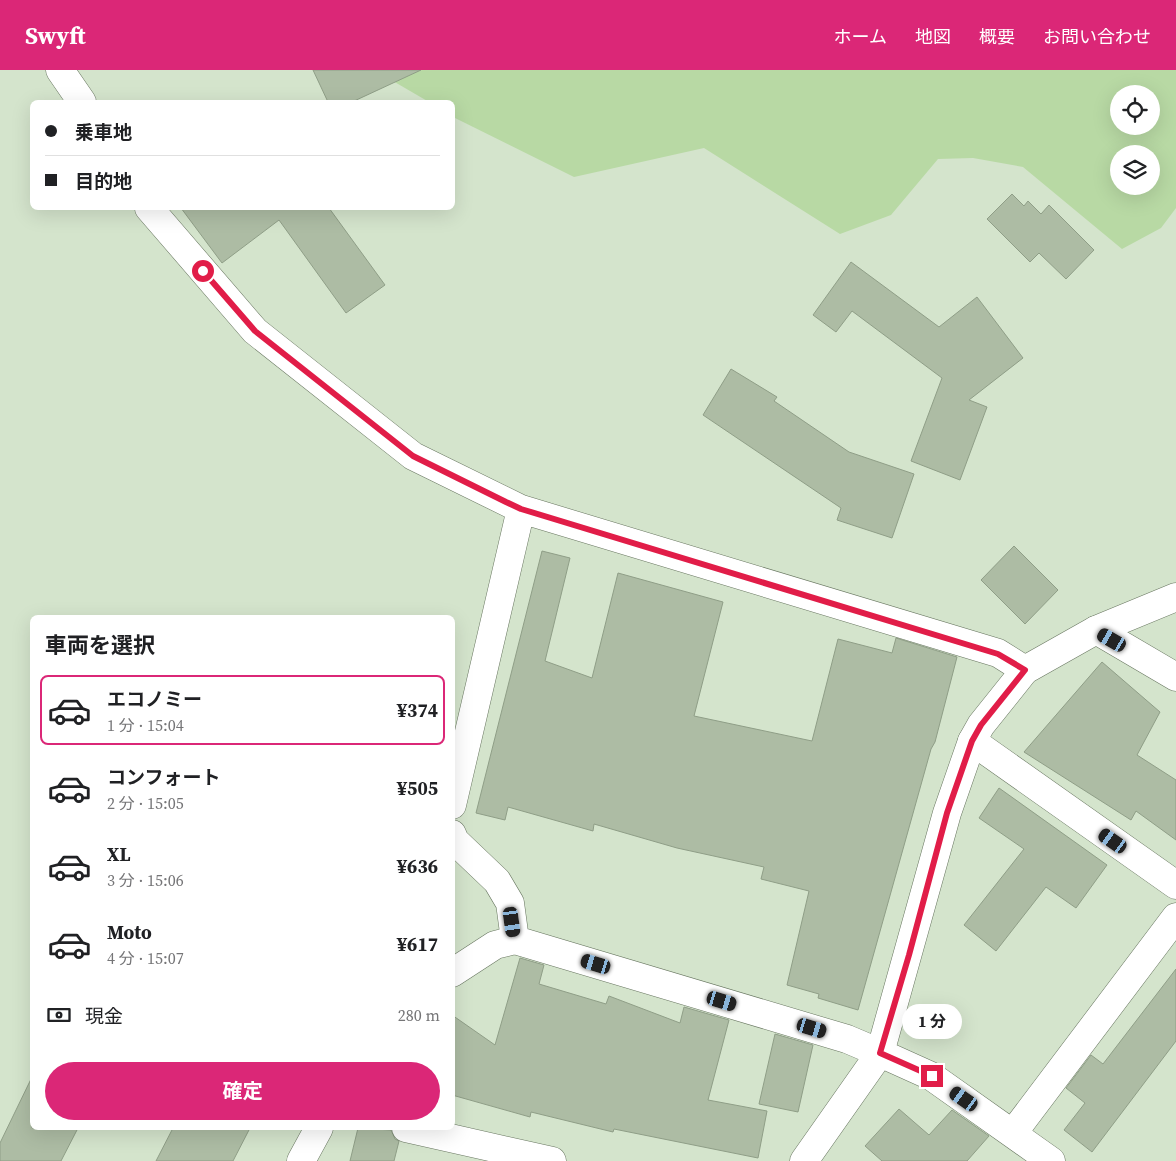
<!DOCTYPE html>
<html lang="ja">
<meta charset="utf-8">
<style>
:root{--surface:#fff;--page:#f6f6f6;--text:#202124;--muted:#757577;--line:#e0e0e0;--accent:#db2777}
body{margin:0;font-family:"Source Serif 4","Noto Sans JP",serif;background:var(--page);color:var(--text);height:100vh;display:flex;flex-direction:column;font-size:19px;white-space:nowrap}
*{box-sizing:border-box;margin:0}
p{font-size:16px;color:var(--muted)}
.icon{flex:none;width:28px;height:28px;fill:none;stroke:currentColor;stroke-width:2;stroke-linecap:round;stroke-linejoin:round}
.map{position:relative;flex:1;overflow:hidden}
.panel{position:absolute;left:30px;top:545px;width:425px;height:515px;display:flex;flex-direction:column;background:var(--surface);border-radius:8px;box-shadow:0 5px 20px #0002}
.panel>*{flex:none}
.hud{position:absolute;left:30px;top:30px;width:425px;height:110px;border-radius:8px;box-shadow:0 5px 20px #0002;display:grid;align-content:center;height:110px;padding:0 15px;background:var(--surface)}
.buttons{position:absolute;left:1110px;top:15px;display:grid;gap:10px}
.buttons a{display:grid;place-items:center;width:50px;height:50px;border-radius:50%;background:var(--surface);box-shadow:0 5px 20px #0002;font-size:25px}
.end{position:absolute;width:22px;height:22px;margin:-11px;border:6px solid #e11d48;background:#fff;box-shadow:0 0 0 2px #fff}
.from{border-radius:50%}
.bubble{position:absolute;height:35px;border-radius:18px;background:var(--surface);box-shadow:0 5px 20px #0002;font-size:16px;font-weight:700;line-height:35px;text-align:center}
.car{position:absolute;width:15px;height:30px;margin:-15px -8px;border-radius:6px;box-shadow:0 0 4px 1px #0007;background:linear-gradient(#222 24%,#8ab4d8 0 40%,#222 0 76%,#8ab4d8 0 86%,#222 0)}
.hud b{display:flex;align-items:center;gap:18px;height:48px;font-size:19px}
.hud b+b{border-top:1px solid var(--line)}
.hud i{width:12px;height:12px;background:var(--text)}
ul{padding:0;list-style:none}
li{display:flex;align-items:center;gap:15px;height:70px;margin:0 10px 8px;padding:0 5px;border:2px solid transparent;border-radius:8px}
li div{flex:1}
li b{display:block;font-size:19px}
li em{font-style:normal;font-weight:700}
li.current{border-color:var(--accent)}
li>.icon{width:45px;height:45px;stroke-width:1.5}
h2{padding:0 15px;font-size:22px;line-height:60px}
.pay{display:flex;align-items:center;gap:12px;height:55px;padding:0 15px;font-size:19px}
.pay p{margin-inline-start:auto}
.cta{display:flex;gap:10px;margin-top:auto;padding:10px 15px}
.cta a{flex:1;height:58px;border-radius:30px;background:var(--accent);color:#fff;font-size:20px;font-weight:700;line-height:58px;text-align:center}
header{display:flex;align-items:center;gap:30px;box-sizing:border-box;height:70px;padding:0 25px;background:var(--accent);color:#fff}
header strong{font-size:24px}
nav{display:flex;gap:28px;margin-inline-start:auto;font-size:18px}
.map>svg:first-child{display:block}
</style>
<header>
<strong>Swyft</strong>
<nav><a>ホーム</a><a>地図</a><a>概要</a><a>お問い合わせ</a></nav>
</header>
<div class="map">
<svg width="1176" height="1091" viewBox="0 0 1176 1091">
<rect width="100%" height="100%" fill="#d4e4cc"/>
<path fill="#b8d9a4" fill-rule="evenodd" d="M 374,0 L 1176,0 L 1176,138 L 1161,158 L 1122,179 L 1023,97 L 973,88 L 938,89 L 891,145 L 840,164 L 704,78 L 574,107 L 453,47 L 452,32 L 429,32 ZM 1119,24 L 1151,24 L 1151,56 L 1119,56 ZM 1119,84 L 1151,84 L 1151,116 L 1119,116 Z"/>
<path fill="#adbca4" stroke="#8f9e87" d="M 313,0 L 421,0 L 352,32 L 328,32 Z
M 1012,124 L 1024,136 L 1028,131 L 1041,144 L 1049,135 L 1094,180 L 1066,209 L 1039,183 L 1030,192 L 987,149 Z
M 181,138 L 329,138 L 385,215 L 346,243 L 279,150 L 222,193 Z
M 851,192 L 939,257 L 977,227 L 1023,288 L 969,330 L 987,337 L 960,410 L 911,391 L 942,308 L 852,241 L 836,262 L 813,245 Z
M 731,299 L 777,327 L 774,331 L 849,382 L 914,404 L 892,468 L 837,450 L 841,438 L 703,345 Z
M 1014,476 L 1058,520 L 1025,554 L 981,510 Z
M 542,481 L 570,488 L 545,591 L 592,608 L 618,503 L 723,532 L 694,646 L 812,671 L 838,569 L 892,583 L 896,568 L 957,587 L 935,672 L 931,679 L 858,940 L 818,928 L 819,924 L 787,915 L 809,821 L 761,809 L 764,797 L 677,778 L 594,754 L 593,761 L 508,737 L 505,750 L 476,743 Z
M 1102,592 L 1160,642 L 1137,685 L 1176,710 L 1176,770 L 1136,741 L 1131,750 L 1024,682 Z
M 999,718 L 1107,795 L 1076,838 L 1046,817 L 996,881 L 964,855 L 1024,779 L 979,748 Z
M 520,888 L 544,895 L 539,914 L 606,934 L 609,926 L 680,953 L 684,937 L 729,950 L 708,1030 L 767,1041 L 758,1088 L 614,1059 L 613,1062 L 531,1042 L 530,1047 L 452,1025 L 452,945 L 495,975 Z
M 1176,899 L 1176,971 L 1092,1082 L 1064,1060 L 1085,1033 L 1066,1018 L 1091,985 L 1103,994 Z
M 775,964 L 813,975 L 798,1042 L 759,1034 Z
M 32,1007 L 32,1058 L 78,1058 L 61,1091 L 0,1091 L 0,1073 Z
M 899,1039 L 929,1065 L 952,1040 L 989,1066 L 967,1091 L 882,1091 L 865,1076 Z
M 173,1058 L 250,1058 L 233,1091 L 156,1091 Z
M 358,1058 L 391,1060 L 395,1069 L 399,1071 L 394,1091 L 350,1091 Z"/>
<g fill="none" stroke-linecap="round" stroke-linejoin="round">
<g stroke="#687660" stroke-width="29">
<path id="minor" d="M 60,0 L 82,32
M 149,138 L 255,261 L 413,386 L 521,439 L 998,583 L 1025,600
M 1096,560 L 1176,607
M 972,671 L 1176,815
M 452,735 L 521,439
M 452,764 L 455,771 L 497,811 L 510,833 L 515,870
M 452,903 L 495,875 L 515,870 L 847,969 L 880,983
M 406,1058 L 552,1091
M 1013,1063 L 1176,847
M 301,1091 L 319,1058"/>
</g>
<g stroke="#687660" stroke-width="29">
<path id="tertiary" d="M 880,983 L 931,1006 L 1051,1091
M 804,1091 L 880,983 L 947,743 L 972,671 L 981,655 L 1025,600 L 1096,560 L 1176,527"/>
</g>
<use href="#minor" stroke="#fff" stroke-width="28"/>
<use href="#tertiary" stroke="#fff" stroke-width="28"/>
</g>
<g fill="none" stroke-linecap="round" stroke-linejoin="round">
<path stroke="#e11d48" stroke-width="6" d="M 203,201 L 255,261 L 413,386 L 506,432 L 521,439 L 998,584 L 1025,600 L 981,655 L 972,671 L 947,743 L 909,885 L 880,983 L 932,1006"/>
</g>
</svg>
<div class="buttons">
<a><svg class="icon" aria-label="locate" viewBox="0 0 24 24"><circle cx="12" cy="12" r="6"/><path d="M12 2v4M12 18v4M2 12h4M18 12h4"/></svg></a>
<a><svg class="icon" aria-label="layers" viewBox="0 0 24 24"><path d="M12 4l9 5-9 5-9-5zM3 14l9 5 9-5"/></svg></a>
</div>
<i class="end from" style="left:203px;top:201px"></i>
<i class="end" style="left:932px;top:1006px"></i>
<div class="bubble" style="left:902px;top:934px;width:60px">1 分</div>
<i class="car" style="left:1112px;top:570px;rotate:300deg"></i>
<i class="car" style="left:1113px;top:771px;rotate:305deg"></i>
<i class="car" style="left:512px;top:852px;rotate:172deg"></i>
<i class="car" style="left:596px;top:894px;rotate:287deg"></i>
<i class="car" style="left:722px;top:931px;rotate:107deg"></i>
<i class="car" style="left:812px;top:958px;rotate:107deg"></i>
<i class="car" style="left:964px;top:1029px;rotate:305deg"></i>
<div class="hud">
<b><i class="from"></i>乗車地</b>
<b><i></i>目的地</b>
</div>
<section class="panel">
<h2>車両を選択</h2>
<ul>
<li class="current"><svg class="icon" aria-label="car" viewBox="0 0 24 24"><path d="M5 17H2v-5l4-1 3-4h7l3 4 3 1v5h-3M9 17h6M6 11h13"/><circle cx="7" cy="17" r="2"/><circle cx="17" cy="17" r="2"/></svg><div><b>エコノミー</b><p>1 分 · 15:04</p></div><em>¥374</em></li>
<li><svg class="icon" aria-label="car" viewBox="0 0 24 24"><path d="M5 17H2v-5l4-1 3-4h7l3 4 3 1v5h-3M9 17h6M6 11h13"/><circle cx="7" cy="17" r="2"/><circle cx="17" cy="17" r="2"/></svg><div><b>コンフォート</b><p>2 分 · 15:05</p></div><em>¥505</em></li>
<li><svg class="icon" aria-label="car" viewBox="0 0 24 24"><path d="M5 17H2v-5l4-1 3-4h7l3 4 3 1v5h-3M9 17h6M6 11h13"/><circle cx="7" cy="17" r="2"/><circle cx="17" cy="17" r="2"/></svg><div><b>XL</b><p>3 分 · 15:06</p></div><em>¥636</em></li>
<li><svg class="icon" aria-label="car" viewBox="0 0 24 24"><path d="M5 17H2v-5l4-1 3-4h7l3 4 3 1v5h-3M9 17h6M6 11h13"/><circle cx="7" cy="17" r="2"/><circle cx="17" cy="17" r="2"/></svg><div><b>Moto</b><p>4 分 · 15:07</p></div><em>¥617</em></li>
</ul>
<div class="pay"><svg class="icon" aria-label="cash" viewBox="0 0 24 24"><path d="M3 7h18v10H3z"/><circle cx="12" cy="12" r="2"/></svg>現金<p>280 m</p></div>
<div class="cta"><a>確定</a></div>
</section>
</div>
